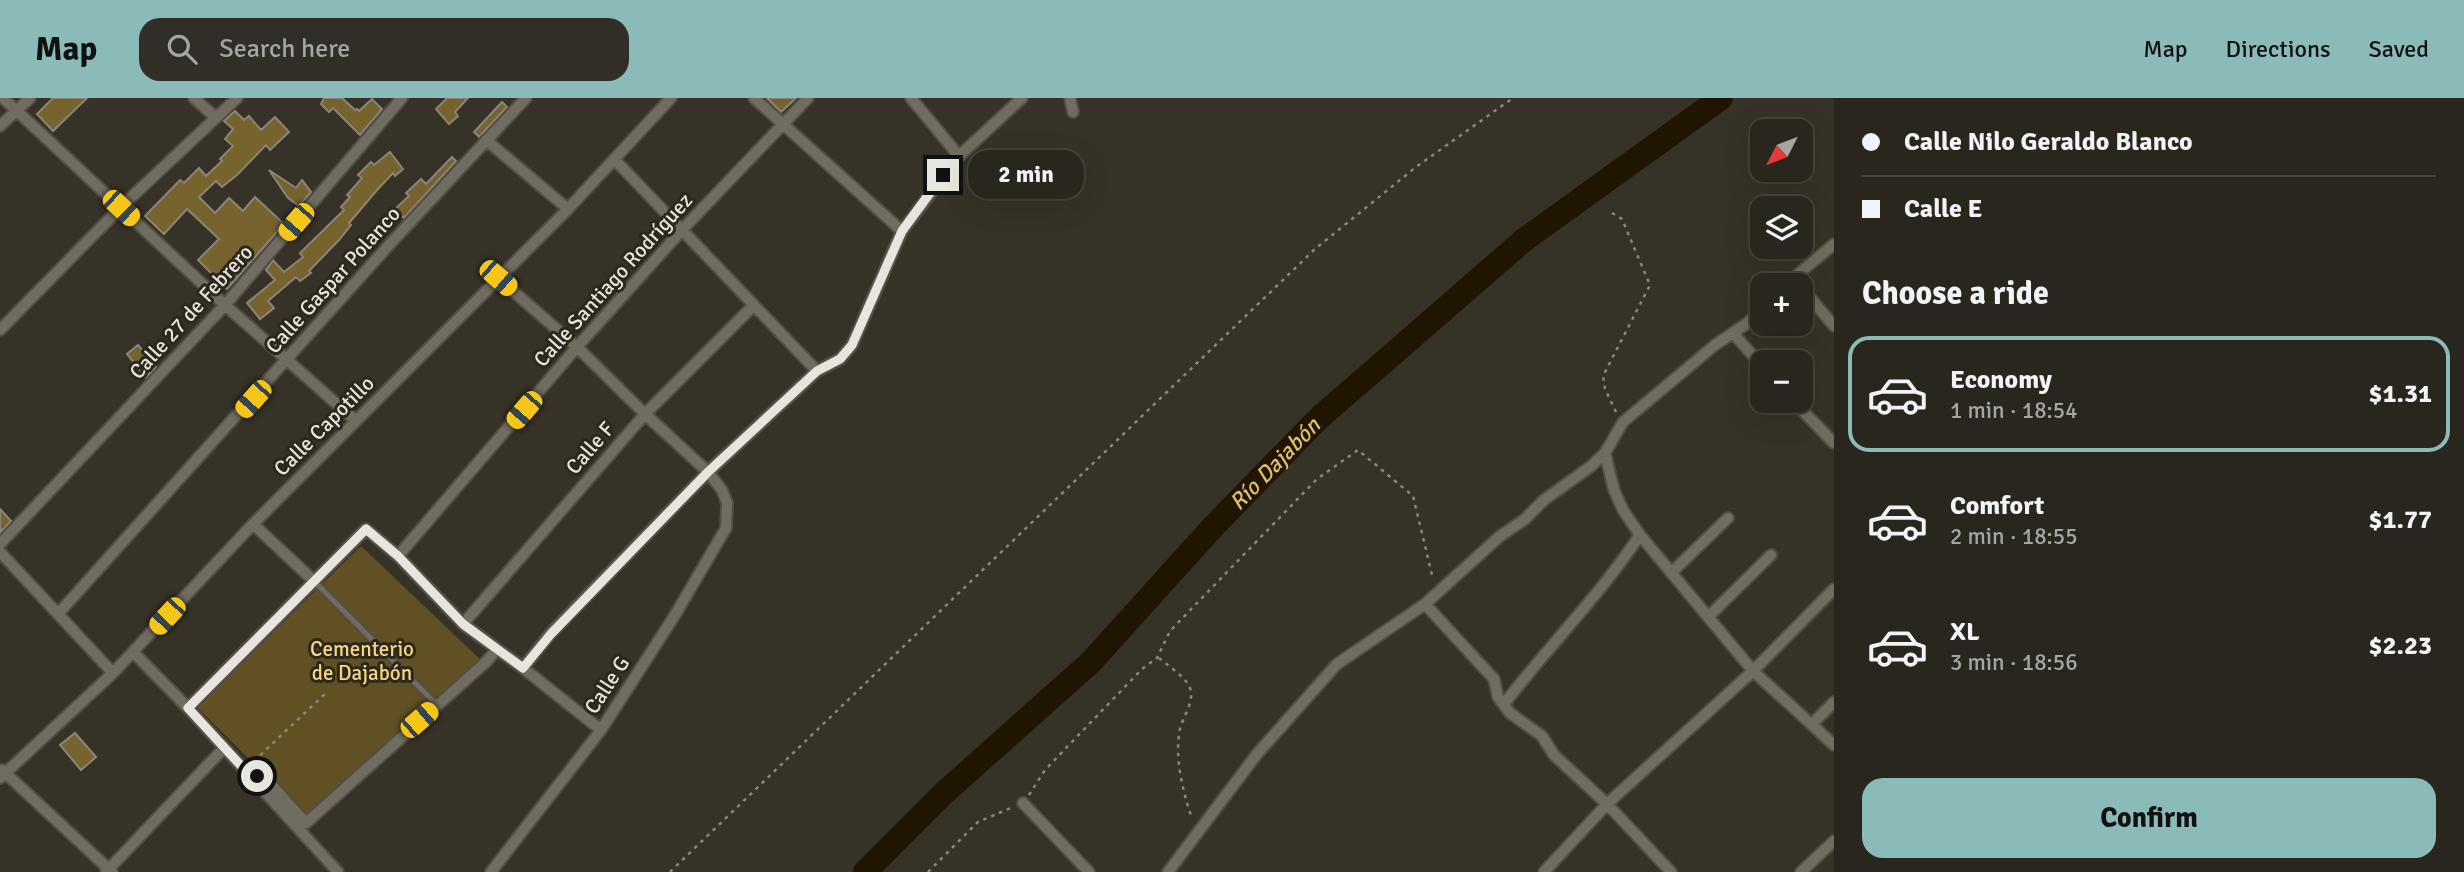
<!DOCTYPE html>
<meta charset="utf-8">
<style>
:root{--surface:#28261d;--page:#302e26;--text:#f1f3f6;--muted:#a5a5a4;--line:#44433b;--accent:#8bbbb9}
body{margin:0;font-family:Signika,sans-serif;background:var(--page);color:var(--text);height:100vh;display:flex;flex-direction:column;font-size:26px;white-space:nowrap}
*{box-sizing:border-box;margin:0}
p{font-size:23px;color:var(--muted)}
.icon{flex:none;width:38px;height:38px;fill:none;stroke:currentColor;stroke-width:2;stroke-linecap:round;stroke-linejoin:round}
.map{position:relative;flex:1;overflow:hidden}
.details{display:flex;flex-direction:column;background:var(--surface);width:630px}
.details>*{flex:none}
.banner{display:grid;align-content:center;height:154px;padding:0 28px;background:var(--surface)}
.needle{width:46px;rotate:228deg}
.fabs{position:absolute;left:1750px;top:21px;display:grid;gap:14px}
.fabs a{display:grid;place-items:center;width:63px;height:63px;border-radius:14px;background:var(--surface);box-shadow:0 7px 28px #0002,0 0 0 2px var(--line);font-size:35px}
.end{position:absolute;width:32px;height:32px;margin:-16px;border:9px solid #e7e5de;background:#111;box-shadow:0 0 0 4px #111}
.from{border-radius:50%}
.bubble{position:absolute;height:49px;border-radius:21px;background:var(--surface);box-shadow:0 7px 28px #0002,0 0 0 2px var(--line);font-size:23px;font-weight:800;line-height:49px;text-align:center}
.car{position:absolute;width:21px;height:42px;margin:-21px -10px;border-radius:9px;box-shadow:0 0 5px 2px #0007;background:linear-gradient(#f5c518 24%,#345 0 40%,#f5c518 0 76%,#345 0 86%,#f5c518 0)}
.banner b{display:flex;align-items:center;gap:24px;height:66px;font-size:26px}
.banner b+b{border-top:2px solid var(--line)}
.banner i{width:18px;height:18px;background:var(--text)}
ul{padding:0;list-style:none}
li{display:flex;align-items:center;gap:21px;height:116px;margin:0 14px 10px;padding:0 14px;border:4px solid transparent;border-radius:21px}
li div{flex:1}
li b{display:block;font-size:26px}
li em{font-style:normal;font-weight:800}
li.current{border-color:var(--accent)}
li>.icon{width:63px;height:63px;stroke-width:1.5}
h2{padding:0 28px;font-size:32px;line-height:84px}
.cta{display:flex;gap:14px;margin-top:auto;padding:14px 28px}
.cta a{flex:1;height:80px;border-radius:21px;background:var(--accent);color:#111;font-size:28px;font-weight:800;line-height:80px;text-align:center}
header{display:flex;align-items:center;gap:42px;box-sizing:border-box;height:98px;padding:0 35px;background:var(--accent);color:#111}
header strong{font-size:33px}
nav{display:flex;gap:38px;margin-inline-start:auto;font-size:24px}
.search{width:490px;height:63px;background:var(--page);display:flex;align-items:center;gap:18px;box-sizing:border-box;padding:0 24px;border-radius:21px;color:var(--muted);font-size:26px}
main{display:flex;flex:1;min-height:0}
.map>svg:first-child{display:block}
</style>
<header>
<strong>Map</strong>
<div class="search"><svg class="icon" aria-label="search" viewBox="0 0 24 24"><circle cx="10" cy="10" r="6"/><path d="M15 15l6 6"/></svg>Search here</div>
<nav><a>Map</a><a>Directions</a><a>Saved</a></nav>
</header>
<main>
<div class="map">
<svg width="1834" height="774" viewBox="0 0 1834 774">
<rect width="100%" height="100%" fill="#363227"/>
<path fill="#605023" d="M 361,448 L 484,565 L 309,721 L 197,609 Z"/>
<g fill="none" stroke-linecap="round" stroke-linejoin="round">
<path stroke="#1f1500" stroke-width="24" id="s1" d="M 865,774 L 944,695 L 1091,564 L 1211,431 L 1318,321 L 1524,142 L 1721,0"/>
</g>
<path fill="#77632d" stroke="#898578" stroke-width="2" d="M 53,0 L 87,0 L 53,33 L 37,16 Z
M 324,0 L 342,0 L 355,12 L 357,11 L 359,13 L 372,1 L 382,11 L 360,37 L 333,10 L 329,14 L 321,6 Z
M 447,0 L 468,0 L 455,14 L 458,18 L 449,26 L 436,11 Z
M 767,0 L 796,0 L 781,14 Z
M 502,4 L 507,9 L 479,39 L 474,34 Z
M 235,13 L 244,22 L 249,18 L 261,32 L 275,19 L 289,34 L 270,52 L 266,47 L 237,77 L 222,89 L 216,83 L 199,99 L 215,115 L 229,100 L 243,113 L 255,99 L 284,126 L 227,191 L 198,162 L 219,141 L 187,111 L 164,136 L 145,118 L 180,82 L 184,85 L 199,70 L 206,78 L 222,63 L 220,61 L 233,48 L 225,41 L 233,31 L 224,23 Z
M 390,54 L 403,71 L 395,78 L 393,75 L 377,92 L 349,125 L 351,127 L 339,142 L 309,173 L 311,175 L 300,183 L 296,179 L 268,203 L 274,210 L 260,221 L 247,205 L 275,182 L 266,172 L 273,162 L 284,174 L 303,159 L 300,155 L 344,112 L 341,109 L 350,99 L 347,97 L 362,80 L 358,77 L 371,64 L 374,67 Z
M 452,59 L 456,63 L 404,120 L 395,111 L 409,98 L 406,95 L 421,81 L 426,86 Z
M 269,72 L 296,90 L 302,82 L 311,94 L 299,108 L 288,100 Z
M 138,247 L 156,269 L 146,280 L 127,256 Z
M 0,411 L 11,423 L 0,435 Z
M 75,635 L 96,659 L 81,672 L 60,647 Z"/>
<g fill="none" stroke-linecap="round" stroke-linejoin="round">
<g stroke="#524e45" stroke-width="9">
<path id="lane" d="M 314,483 L 437,607"/>
</g>
<g stroke="#524e45" stroke-width="14">
<path id="street" d="M 3,0 L 225,207 L 356,323
M 194,0 L 216,20
M 754,0 L 902,133
M 911,0 L 959,58
M 1070,0 L 1073,14
M 0,28 L 30,0
M 486,42 L 568,111
M 615,62 L 817,273
M 1785,187 L 1834,146
M 1801,189 L 1834,228
M 0,232 L 121,109 L 237,0
M 1733,235 L 1762,268
M 1793,303 L 1834,345
M 1605,355 L 1614,392 L 1623,412 L 1640,437 L 1753,573 L 1834,647
M 253,426 L 314,483
M 0,446 L 225,207 L 402,0
M 0,454 L 113,575
M 398,458 L 577,249 L 682,132 L 808,0
M 1671,475 L 1728,420
M 1425,506 L 1494,581 L 1498,599 L 1510,615 L 1542,638 L 1554,657 L 1607,706 L 1671,774
M 58,516 L 389,147 L 526,0
M 1708,519 L 1771,457
M 463,526 L 645,316 L 754,207
M 133,554 L 188,610 L 338,774
M 523,570 L 550,536 L 708,374 L 817,273 L 840,261 L 852,247 L 902,133 L 959,58 L 1022,0
M 1504,606 C 1548,549 1600,497 1640,437
M 188,610 L 366,431 L 398,458 L 463,526 L 523,570 L 601,632
M 1812,626 L 1834,604
M 2,672 L 112,774
M 245,672 L 270,685 L 306,725 L 487,563 L 497,551
M 0,680 L 113,575 L 253,426 L 568,111 L 671,0
M 1023,705 L 1089,774
M 106,774 L 224,650
M 491,774 L 601,632 L 675,517 L 726,430 L 727,405 L 722,392 L 708,374 L 645,316 L 577,249 L 498,180
M 1168,774 L 1257,656 L 1337,566 L 1425,506 L 1499,439 L 1525,421 L 1544,402 L 1590,369 L 1605,355 L 1623,324 L 1715,247 L 1749,224 L 1762,210
M 1544,774 L 1607,706 L 1753,573 L 1834,491
M 1801,774 L 1834,743"/>
</g>
<path stroke="#8a877e" stroke-width="2.5" stroke-dasharray="3.5 5" stroke-linecap="butt" d="M 1612,115 L 1622,121 L 1650,187 L 1603,278 L 1605,291 L 1616,314
M 1159,560 C 1168,568 1185,578 1190,590 C 1195,603 1183,618 1180,631 C 1174,660 1183,693 1192,721
M 254,663 L 328,593
M 1029,697 L 1045,672 L 1142,571 L 1157,560 L 1170,533 L 1317,381 L 1358,352 L 1413,398 L 1433,481
M 670,774 L 1315,151 L 1416,69 L 1513,0
M 928,774 L 978,724 L 1013,709"/>
<use href="#lane" stroke="#716c60" stroke-width="5"/>
<use href="#street" stroke="#716c60" stroke-width="10"/>
</g>
<g fill="none" stroke-linecap="round" stroke-linejoin="round">
<path stroke="#e7e5de" stroke-width="9" d="M 257,678 L 245,672 L 188,610 L 366,431 L 398,458 L 463,526 L 523,570 L 551,536 L 708,374 L 817,273 L 840,261 L 852,247 L 902,133 L 943,77"/>
</g>
<g text-anchor="middle" dominant-baseline="central" stroke-width="6" stroke-linejoin="round" paint-order="stroke">
<g font-size="21" fill="#e7e5de" stroke="#2c281d">
<text transform="translate(333 182) rotate(-48)">Calle Gaspar Polanco</text>
<text transform="translate(613 182) rotate(-48)">Calle Santiago Rodríguez</text>
<text transform="translate(191 214) rotate(-48)">Calle 27 de Febrero</text>
<text transform="translate(324 328) rotate(-45)">Calle Capotillo</text>
<text transform="translate(590 350) rotate(-49)">Calle F</text>
<text transform="translate(607 587) rotate(-57)">Calle G</text>
</g>
<g font-size="21" fill="#f5d685" stroke="#2c281d">
<text x="362" y="551">Cementerio<tspan x="362" dy="24">de Dajabón</tspan></text>
</g>
<g font-size="23" font-style="italic" fill="#ddbf6d" stroke="#2c281d">
<text stroke="none"><textPath href="#s1" startOffset="579">Río Dajabón</textPath></text>
</g>
</g>
</svg>
<div class="fabs">
<a><svg class="needle" viewBox="-14 -14 28 28"><path d="M0-13l5 13h-10z" fill="#e53935"/><path d="M0 13l5-13h-10z" fill="#a5a5a4"/></svg></a>
<a><svg class="icon" aria-label="layers" viewBox="0 0 24 24"><path d="M12 4l9 5-9 5-9-5zM3 14l9 5 9-5"/></svg></a>
<a>+</a>
<a>−</a>
</div>
<i class="end from" style="left:257px;top:678px"></i>
<i class="end" style="left:943px;top:77px"></i>
<div class="bubble" style="left:968px;top:52px;width:116px">2 min</div>
<i class="car" style="left:121px;top:110px;rotate:133deg"></i>
<i class="car" style="left:296px;top:124px;rotate:221deg"></i>
<i class="car" style="left:498px;top:180px;rotate:131deg"></i>
<i class="car" style="left:253px;top:301px;rotate:222deg"></i>
<i class="car" style="left:524px;top:312px;rotate:221deg"></i>
<i class="car" style="left:167px;top:518px;rotate:223deg"></i>
<i class="car" style="left:419px;top:622px;rotate:49deg"></i>
</div>
<section class="details">
<div class="banner">
<b><i class="from"></i>Calle Nilo Geraldo Blanco</b>
<b><i></i>Calle E</b>
</div>
<h2>Choose a ride</h2>
<ul>
<li class="current"><svg class="icon" aria-label="car" viewBox="0 0 24 24"><path d="M5 17H2v-5l4-1 3-4h7l3 4 3 1v5h-3M9 17h6M6 11h13"/><circle cx="7" cy="17" r="2"/><circle cx="17" cy="17" r="2"/></svg><div><b>Economy</b><p>1 min · 18:54</p></div><em>$1.31</em></li>
<li><svg class="icon" aria-label="car" viewBox="0 0 24 24"><path d="M5 17H2v-5l4-1 3-4h7l3 4 3 1v5h-3M9 17h6M6 11h13"/><circle cx="7" cy="17" r="2"/><circle cx="17" cy="17" r="2"/></svg><div><b>Comfort</b><p>2 min · 18:55</p></div><em>$1.77</em></li>
<li><svg class="icon" aria-label="car" viewBox="0 0 24 24"><path d="M5 17H2v-5l4-1 3-4h7l3 4 3 1v5h-3M9 17h6M6 11h13"/><circle cx="7" cy="17" r="2"/><circle cx="17" cy="17" r="2"/></svg><div><b>XL</b><p>3 min · 18:56</p></div><em>$2.23</em></li>
</ul>
<div class="cta"><a>Confirm</a></div>
</section>
</main>
